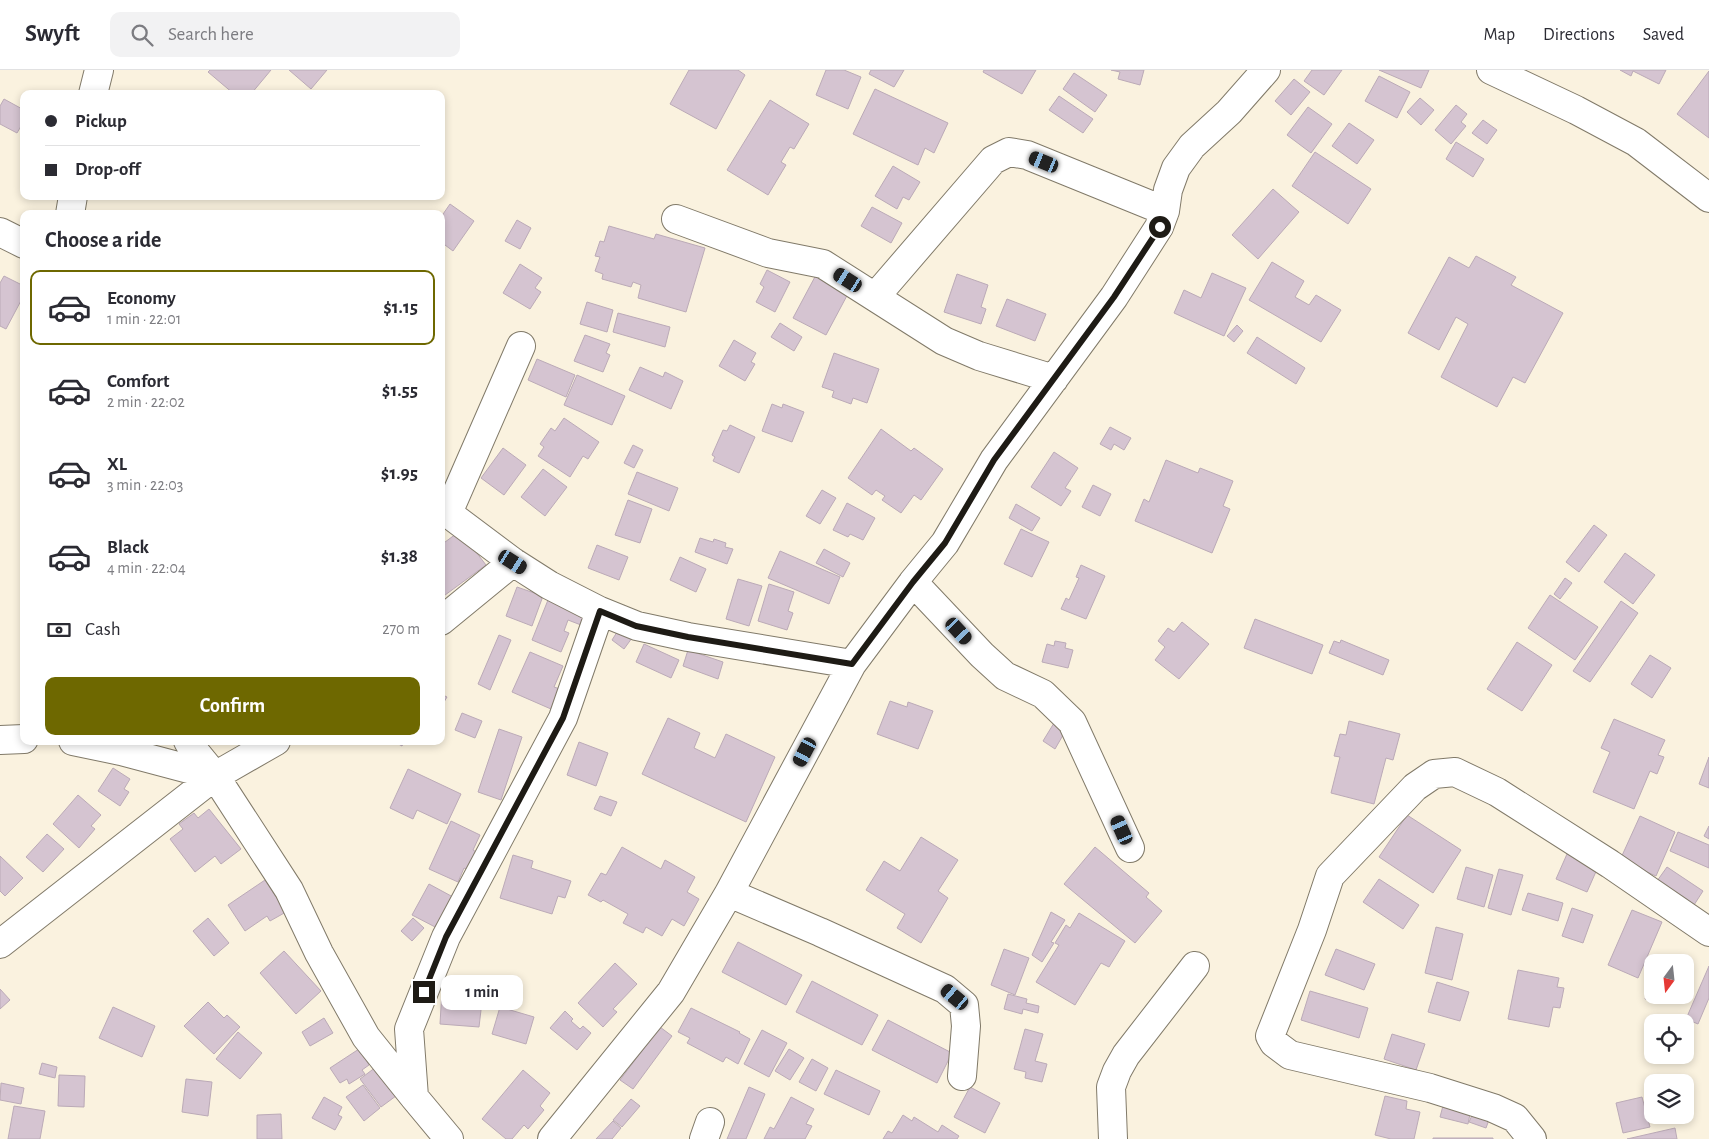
<!DOCTYPE html>
<meta charset="utf-8">
<style>
:root{--surface:#fff;--page:#f2f2f3;--text:#2b2b33;--muted:#7c7c81;--line:#e1e1e2;--accent:#6e6800}
body{margin:0;font-family:"Alegreya Sans",sans-serif;background:var(--page);color:var(--text);height:100vh;display:flex;flex-direction:column;font-size:19px;white-space:nowrap}
*{box-sizing:border-box;margin:0}
p{font-size:16px;color:var(--muted)}
.icon{flex:none;width:28px;height:28px;fill:none;stroke:currentColor;stroke-width:2;stroke-linecap:round;stroke-linejoin:round}
.map{position:relative;flex:1;overflow:hidden}
.side{position:absolute;left:20px;top:140px;width:425px;height:535px;display:flex;flex-direction:column;background:var(--surface);border-radius:10px;box-shadow:0 2px 8px #0003}
.side>*{flex:none}
.top-card{position:absolute;left:20px;top:20px;width:425px;height:110px;border-radius:10px;box-shadow:0 2px 8px #0003;display:grid;align-content:center;height:110px;padding:0 25px;background:var(--surface)}
.needle{width:32px;rotate:195deg}
.controls{position:absolute;left:1644px;top:884px;display:grid;gap:10px}
.controls a{display:grid;place-items:center;width:50px;height:50px;border-radius:10px;background:var(--surface);box-shadow:0 2px 8px #0003;font-size:25px}
.end{position:absolute;width:22px;height:22px;margin:-11px;border:6px solid #1e1b15;background:#fff;box-shadow:0 0 0 2px #fff}
.from{border-radius:50%}
.bubble{position:absolute;height:35px;border-radius:10px;background:var(--surface);box-shadow:0 2px 8px #0003;font-size:16px;font-weight:600;line-height:35px;text-align:center}
.car{position:absolute;width:15px;height:30px;margin:-15px -8px;border-radius:6px;box-shadow:0 0 4px 1px #0007;background:linear-gradient(#222 24%,#8ab4d8 0 40%,#222 0 76%,#8ab4d8 0 86%,#222 0)}
.top-card b{display:flex;align-items:center;gap:18px;height:48px;font-size:19px}
.top-card b+b{border-top:1px solid var(--line)}
.top-card i{width:12px;height:12px;background:var(--text)}
ul{padding:0;list-style:none}
li{display:flex;align-items:center;gap:15px;height:75px;margin:0 10px 8px;padding:0 15px;border:2px solid transparent;border-radius:10px}
li div{flex:1}
li b{display:block;font-size:19px}
li em{font-style:normal;font-weight:600}
li.current{border-color:var(--accent)}
li>.icon{width:45px;height:45px;stroke-width:1.5}
h2{padding:0 25px;font-size:22px;line-height:60px}
.pay{display:flex;align-items:center;gap:12px;height:55px;padding:0 25px;font-size:19px}
.pay p{margin-inline-start:auto}
.cta{display:flex;gap:10px;margin-top:auto;padding:10px 25px}
.cta a{flex:1;height:58px;border-radius:10px;background:var(--accent);color:#fff;font-size:20px;font-weight:600;line-height:58px;text-align:center}
header{display:flex;align-items:center;gap:30px;box-sizing:border-box;height:70px;padding:0 25px;background:var(--surface);border-bottom:1px solid var(--line)}
header strong{font-size:24px}
nav{display:flex;gap:28px;margin-inline-start:auto;font-size:18px}
.search{width:350px;height:45px;background:var(--page);display:flex;align-items:center;gap:12px;box-sizing:border-box;padding:0 18px;border-radius:10px;color:var(--muted);font-size:19px}
.map>svg:first-child{display:block}
</style>
<header>
<strong>Swyft</strong>
<div class="search"><svg class="icon" aria-label="search" viewBox="0 0 24 24"><circle cx="10" cy="10" r="6"/><path d="M15 15l6 6"/></svg>Search here</div>
<nav><a>Map</a><a>Directions</a><a>Saved</a></nav>
</header>
<div class="map">
<svg width="1709" height="1069" viewBox="0 0 1709 1069">
<rect width="100%" height="100%" fill="#faf2df"/>
<path fill="#d5c4d1" stroke="#bbaab7" d="M 210,0 L 271,0 L 251,24 L 234,24 L 208,2 Z
M 289,0 L 327,0 L 311,19 Z
M 689,0 L 738,0 L 745,5 L 716,59 L 670,34 Z
M 826,0 L 844,0 L 861,7 L 848,39 L 816,25 Z
M 871,0 L 904,0 L 894,17 L 869,4 Z
M 984,0 L 1036,0 L 1022,24 L 983,2 Z
M 1111,0 L 1144,0 L 1140,15 L 1118,9 L 1120,2 Z
M 1312,0 L 1342,0 L 1324,25 L 1304,11 Z
M 1379,0 L 1429,0 L 1421,18 Z
M 1620,0 L 1666,0 L 1659,14 L 1633,1 L 1631,6 Z
M 1709,1 L 1709,68 L 1677,44 Z
M 1074,3 L 1107,25 L 1095,42 L 1063,19 Z
M 1379,6 L 1410,22 L 1397,48 L 1365,31 Z
M 1294,9 L 1310,22 L 1291,45 L 1275,31 Z
M 875,19 L 948,53 L 934,83 L 925,78 L 918,95 L 853,64 Z
M 1059,26 L 1093,49 L 1083,63 L 1049,40 Z
M 1420,28 L 1434,40 L 1421,55 L 1407,42 Z
M 4,29 L 24,40 L 24,51 L 17,63 L 0,54 L 0,36 Z
M 770,30 L 809,54 L 794,79 L 790,77 L 781,92 L 786,95 L 768,125 L 727,100 Z
M 1456,35 L 1467,44 L 1461,52 L 1466,56 L 1451,74 L 1435,60 Z
M 1308,37 L 1332,54 L 1311,83 L 1287,65 Z
M 1483,50 L 1497,60 L 1487,74 L 1472,63 Z
M 1349,53 L 1374,70 L 1357,94 L 1332,76 Z
M 1456,72 L 1484,89 L 1473,107 L 1446,89 Z
M 1315,82 L 1371,119 L 1348,154 L 1292,116 Z
M 893,96 L 920,112 L 909,130 L 903,127 L 897,139 L 875,126 Z
M 1273,119 L 1299,142 L 1258,189 L 1232,165 Z
M 450,134 L 474,151 L 453,181 L 441,172 L 441,147 Z
M 872,137 L 902,153 L 891,173 L 861,156 Z
M 517,150 L 531,158 L 520,179 L 505,171 Z
M 609,156 L 654,169 L 656,164 L 705,178 L 686,242 L 638,228 L 641,215 L 633,212 L 631,217 L 602,209 L 603,204 L 595,201 L 600,187 L 595,186 L 600,171 L 604,172 Z
M 1476,186 L 1516,207 L 1511,215 L 1563,243 L 1525,313 L 1513,307 L 1497,337 L 1441,307 L 1468,254 L 1456,247 L 1439,280 L 1408,263 L 1449,187 L 1469,198 Z
M 1272,192 L 1304,211 L 1295,227 L 1309,235 L 1316,225 L 1341,240 L 1321,272 L 1249,230 Z
M 520,194 L 542,208 L 535,218 L 541,222 L 530,239 L 503,223 Z
M 767,200 L 790,212 L 775,242 L 756,232 L 764,217 L 760,214 Z
M 817,203 L 850,220 L 826,265 L 793,248 Z
M 1212,203 L 1246,218 L 1224,266 L 1174,243 L 1184,220 L 1201,228 Z
M 957,204 L 988,215 L 981,237 L 986,239 L 981,254 L 944,242 Z
M 4,206 L 24,216 L 24,225 L 6,259 L 0,256 L 0,213 Z
M 1007,229 L 1046,244 L 1035,271 L 996,256 Z
M 587,232 L 613,240 L 607,262 L 580,254 Z
M 618,243 L 670,257 L 665,277 L 613,262 Z
M 780,253 L 802,267 L 794,281 L 771,267 Z
M 1237,255 L 1243,261 L 1234,272 L 1227,266 Z
M 585,265 L 610,274 L 606,283 L 610,285 L 603,302 L 574,291 Z
M 1257,267 L 1305,298 L 1296,314 L 1247,283 Z
M 734,270 L 756,283 L 751,292 L 755,294 L 745,311 L 719,296 Z
M 834,283 L 879,299 L 867,333 L 853,328 L 851,334 L 832,327 L 834,321 L 822,317 Z
M 537,289 L 575,305 L 566,327 L 528,310 Z
M 640,297 L 663,307 L 665,302 L 683,311 L 671,339 L 629,320 Z
M 577,305 L 625,326 L 612,355 L 564,335 Z
M 772,334 L 782,338 L 783,334 L 804,342 L 792,372 L 762,361 Z
M 564,348 L 599,372 L 588,389 L 583,386 L 570,407 L 538,386 L 544,377 L 540,374 L 551,358 L 555,361 Z
M 730,355 L 755,367 L 739,403 L 713,391 L 715,387 L 712,385 L 723,360 L 727,361 Z
M 1110,357 L 1131,368 L 1124,380 L 1114,374 L 1111,380 L 1100,374 Z
M 881,359 L 911,381 L 914,378 L 943,399 L 921,430 L 914,425 L 901,443 L 882,430 L 885,426 L 876,420 L 872,425 L 848,408 Z
M 633,375 L 643,380 L 634,398 L 624,393 Z
M 503,378 L 526,395 L 504,425 L 481,408 Z
M 1054,382 L 1078,398 L 1065,418 L 1071,421 L 1061,436 L 1031,417 Z
M 1166,390 L 1198,403 L 1200,398 L 1233,411 L 1223,436 L 1230,439 L 1212,483 L 1135,451 L 1144,429 L 1149,432 Z
M 543,399 L 567,417 L 545,446 L 521,427 Z
M 637,402 L 678,418 L 669,441 L 628,424 Z
M 1093,415 L 1111,424 L 1100,446 L 1082,437 Z
M 822,420 L 836,428 L 820,454 L 806,446 Z
M 628,430 L 652,439 L 640,473 L 615,465 Z
M 847,433 L 875,448 L 863,470 L 850,464 L 848,467 L 833,460 Z
M 1016,434 L 1040,448 L 1032,461 L 1009,448 Z
M 1594,455 L 1607,465 L 1579,502 L 1566,492 Z
M 1021,459 L 1049,472 L 1032,507 L 1004,494 Z
M 460,461 L 486,495 L 441,528 L 441,475 Z
M 700,468 L 713,472 L 714,469 L 726,473 L 725,477 L 733,479 L 727,494 L 695,482 Z
M 597,475 L 628,487 L 619,510 L 588,498 Z
M 824,479 L 850,493 L 843,507 L 816,493 Z
M 780,481 L 840,507 L 829,534 L 768,508 Z
M 1625,483 L 1655,505 L 1633,534 L 1604,512 Z
M 680,487 L 706,499 L 696,522 L 670,510 Z
M 1081,495 L 1105,506 L 1086,549 L 1061,539 L 1066,528 L 1069,530 L 1079,508 L 1076,507 Z
M 1565,508 L 1572,513 L 1560,529 L 1554,524 Z
M 738,509 L 762,516 L 749,556 L 726,549 Z
M 769,514 L 794,522 L 788,541 L 793,543 L 787,560 L 758,551 Z
M 517,517 L 543,526 L 532,556 L 506,546 Z
M 1550,525 L 1598,557 L 1575,590 L 1528,558 Z
M 548,530 L 585,546 L 581,555 L 568,550 L 564,561 L 569,563 L 561,582 L 532,570 Z
M 1621,531 L 1638,543 L 1590,612 L 1573,601 Z
M 1255,549 L 1323,575 L 1312,604 L 1244,578 Z
M 1182,552 L 1209,574 L 1179,609 L 1155,590 L 1165,577 L 1158,571 L 1168,558 L 1174,562 Z
M 619,559 L 632,568 L 624,579 L 612,570 Z
M 499,565 L 511,570 L 490,620 L 478,614 Z
M 1341,570 L 1389,590 L 1383,605 L 1329,583 L 1334,571 L 1340,573 Z
M 1055,571 L 1066,573 L 1065,578 L 1073,580 L 1068,598 L 1042,592 L 1047,574 L 1054,576 Z
M 1517,572 L 1552,595 L 1522,641 L 1487,619 Z
M 644,574 L 679,590 L 671,608 L 636,592 Z
M 688,580 L 723,592 L 718,609 L 683,596 Z
M 530,582 L 563,596 L 554,617 L 560,619 L 551,639 L 512,622 Z
M 1650,585 L 1671,598 L 1652,628 L 1631,614 Z
M 441,624 L 447,627 L 441,637 Z
M 890,631 L 907,637 L 908,632 L 933,641 L 918,679 L 877,664 Z
M 462,643 L 482,651 L 475,668 L 455,660 Z
M 668,648 L 700,663 L 694,678 L 715,688 L 726,664 L 775,687 L 746,752 L 642,704 Z
M 1614,649 L 1665,670 L 1658,685 L 1664,687 L 1657,704 L 1650,701 L 1634,739 L 1593,722 L 1610,682 L 1601,678 Z
M 1349,651 L 1400,664 L 1393,690 L 1386,688 L 1374,734 L 1331,723 L 1340,687 L 1334,686 L 1340,664 L 1346,665 Z
M 1054,653 L 1066,660 L 1055,679 L 1043,671 Z
M 499,659 L 522,667 L 501,730 L 478,722 Z
M 393,671 L 404,671 L 402,676 Z
M 579,672 L 608,683 L 596,716 L 567,705 Z
M 1709,687 L 1709,718 L 1699,714 Z
M 113,698 L 130,709 L 124,719 L 129,722 L 120,736 L 98,721 Z
M 408,699 L 461,724 L 447,754 L 417,740 L 413,749 L 390,738 Z
M 78,725 L 101,745 L 91,756 L 95,759 L 79,778 L 53,754 Z
M 600,726 L 617,732 L 611,746 L 594,739 Z
M 209,739 L 241,779 L 221,794 L 215,786 L 195,802 L 170,769 L 183,759 L 179,754 L 194,743 L 198,748 Z
M 1407,745 L 1461,780 L 1433,823 L 1379,787 Z
M 1640,746 L 1675,762 L 1656,806 L 1620,790 Z
M 451,751 L 480,765 L 473,780 L 478,783 L 469,800 L 464,798 L 458,812 L 429,799 Z
M 1709,756 L 1709,769 L 1704,766 Z
M 1678,762 L 1709,775 L 1709,798 L 1670,781 Z
M 47,764 L 64,779 L 43,802 L 26,787 Z
M 921,767 L 958,790 L 938,821 L 948,828 L 921,873 L 897,858 L 905,844 L 866,820 L 884,791 L 900,801 Z
M 622,777 L 661,799 L 665,790 L 695,807 L 687,822 L 699,829 L 684,856 L 672,849 L 662,866 L 646,857 L 643,863 L 623,853 L 628,844 L 603,830 L 601,832 L 588,825 L 601,803 L 606,805 Z
M 1095,777 L 1149,823 L 1146,827 L 1162,841 L 1135,873 L 1064,814 Z
M 1567,784 L 1598,797 L 1587,822 L 1556,809 Z
M 513,785 L 533,791 L 531,798 L 571,811 L 565,828 L 558,826 L 552,844 L 500,828 Z
M 0,786 L 23,808 L 5,826 L 0,821 Z
M 1466,797 L 1493,805 L 1484,837 L 1457,829 Z
M 1667,797 L 1703,821 L 1694,835 L 1657,811 Z
M 1499,799 L 1523,805 L 1511,845 L 1488,838 Z
M 1379,809 L 1419,835 L 1403,859 L 1363,832 Z
M 265,810 L 286,842 L 270,851 L 267,846 L 245,861 L 228,835 Z
M 429,814 L 453,827 L 439,859 L 412,845 Z
M 1528,823 L 1563,833 L 1558,851 L 1522,840 Z
M 1572,838 L 1593,845 L 1583,873 L 1562,866 Z
M 1632,840 L 1662,852 L 1638,908 L 1608,895 Z
M 1051,842 L 1065,850 L 1051,872 L 1054,873 L 1042,892 L 1032,885 Z
M 1079,843 L 1125,871 L 1109,897 L 1101,893 L 1075,935 L 1036,912 L 1059,875 L 1055,873 L 1066,855 L 1070,858 Z
M 208,848 L 229,873 L 214,886 L 193,861 Z
M 413,848 L 424,858 L 412,871 L 401,861 Z
M 1436,857 L 1463,864 L 1452,910 L 1425,903 Z
M 738,872 L 802,905 L 786,935 L 722,902 Z
M 1004,879 L 1029,888 L 1015,925 L 991,915 Z
M 1336,879 L 1375,894 L 1364,920 L 1325,905 Z
M 284,881 L 321,921 L 296,944 L 260,903 Z
M 615,893 L 637,914 L 613,939 L 617,942 L 603,957 L 578,933 Z
M 1709,896 L 1709,928 L 1698,954 L 1686,949 Z
M 1518,900 L 1559,908 L 1557,917 L 1564,918 L 1560,938 L 1553,937 L 1549,957 L 1508,949 Z
M 1651,909 L 1652,909 L 1652,925 L 1661,925 L 1658,933 L 1645,929 Z
M 812,911 L 878,945 L 862,975 L 796,942 Z
M 1437,912 L 1469,922 L 1460,951 L 1428,942 Z
M 0,919 L 10,930 L 0,939 Z
M 442,920 L 483,923 L 479,957 L 440,954 Z
M 1310,921 L 1368,938 L 1359,968 L 1301,950 Z
M 1008,924 L 1027,929 L 1026,933 L 1039,936 L 1038,943 L 1023,939 L 1022,944 L 1004,939 Z
M 208,932 L 224,948 L 227,945 L 240,957 L 214,984 L 184,956 Z
M 113,937 L 155,956 L 142,987 L 99,968 Z
M 500,937 L 534,947 L 526,974 L 492,964 Z
M 691,938 L 740,962 L 739,963 L 750,969 L 738,994 L 726,987 L 723,992 L 687,973 L 690,968 L 678,962 Z
M 565,941 L 573,949 L 571,951 L 580,959 L 583,956 L 591,963 L 577,980 L 550,958 Z
M 324,948 L 333,963 L 310,976 L 302,962 Z
M 888,950 L 952,983 L 937,1013 L 872,980 Z
M 660,957 L 672,966 L 633,1019 L 620,1010 Z
M 1025,959 L 1043,964 L 1035,991 L 1047,994 L 1042,1012 L 1025,1008 L 1026,1002 L 1014,999 Z
M 762,960 L 787,973 L 769,1007 L 744,994 Z
M 238,962 L 262,983 L 240,1009 L 216,989 Z
M 1392,964 L 1425,974 L 1416,1000 L 1384,989 Z
M 359,979 L 369,995 L 362,1000 L 365,1004 L 349,1014 L 347,1009 L 340,1013 L 330,998 Z
M 789,979 L 804,988 L 790,1010 L 775,1001 Z
M 812,989 L 828,998 L 816,1021 L 799,1012 Z
M 42,993 L 57,997 L 55,1008 L 39,1004 Z
M 376,997 L 400,1023 L 381,1037 L 360,1009 Z
M 523,1000 L 550,1023 L 540,1036 L 544,1040 L 528,1059 L 524,1055 L 512,1069 L 506,1069 L 482,1049 Z
M 836,1000 L 880,1021 L 869,1045 L 824,1024 Z
M 59,1005 L 85,1006 L 84,1037 L 58,1036 Z
M 186,1009 L 212,1012 L 208,1046 L 182,1042 Z
M 1,1013 L 24,1018 L 21,1034 L 0,1030 Z
M 363,1015 L 380,1038 L 364,1051 L 346,1027 Z
M 749,1017 L 765,1024 L 746,1069 L 727,1069 Z
M 970,1017 L 1000,1033 L 985,1063 L 954,1047 Z
M 1385,1026 L 1407,1031 L 1406,1039 L 1420,1042 L 1414,1069 L 1391,1069 L 1375,1065 Z
M 324,1027 L 342,1037 L 338,1045 L 342,1047 L 335,1060 L 312,1048 Z
M 791,1027 L 814,1039 L 806,1054 L 812,1056 L 805,1069 L 764,1069 L 770,1057 L 774,1059 Z
M 1642,1027 L 1650,1057 L 1623,1063 L 1616,1033 Z
M 631,1029 L 640,1036 L 622,1057 L 613,1050 Z
M 1444,1032 L 1471,1039 L 1468,1054 L 1440,1047 Z
M 14,1036 L 45,1041 L 40,1069 L 8,1069 Z
M 1474,1041 L 1490,1047 L 1486,1058 L 1469,1052 Z
M 281,1044 L 282,1069 L 257,1069 L 257,1045 Z
M 903,1045 L 912,1051 L 914,1047 L 938,1062 L 942,1055 L 959,1066 L 957,1069 L 883,1069 L 888,1061 L 892,1063 Z
M 613,1051 L 621,1058 L 612,1069 L 596,1069 Z
M 1675,1058 L 1677,1069 L 1627,1069 Z
M 1433,1068 L 1493,1068 L 1493,1069 L 1433,1069 Z"/>
<g fill="none" stroke-linecap="round" stroke-linejoin="round">
<g stroke="#817a69" stroke-width="30">
<path id="minor" d="M 1491,0 L 1576,40 L 1636,72 L 1709,128
M 93,24 L 99,0
M 70,144 L 73,126
M 676,149 L 768,183 L 823,194 L 944,271 L 979,286 L 1054,309
M 0,162 L 24,174
M 875,227 L 993,90 L 1009,82 L 1027,85 L 1165,141
M 441,438 L 513,492 L 549,515 L 600,541 L 637,556 L 688,567 L 852,594
M 448,443 L 521,276
M 913,512 L 982,585 L 1005,606 L 1043,624 L 1072,652 L 1130,778
M 441,551 L 513,492
M 0,670 L 24,669
M 73,671 L 121,681 L 215,706
M 188,671 L 192,678 L 215,706 L 289,820 L 319,883 L 366,967 L 414,1027 L 449,1069
M 729,823 L 820,862 L 945,919 L 964,935 L 966,956 L 962,1006
M 0,874 L 215,706 L 276,671
M 414,1027 L 409,959 L 446,867 L 563,648 L 600,541
M 552,1069 L 671,922 L 729,823 L 852,594 L 913,512 L 945,473 L 994,390 L 1114,227 L 1159,157 L 1165,141 L 1168,120 L 1176,98 L 1192,76 L 1229,42 L 1266,0
M 704,1069 L 710,1052
M 1113,1069 L 1111,1017 L 1117,1001 L 1126,985 L 1195,896
M 1532,1069 L 1515,1048 L 1493,1038 L 1430,1018 L 1290,985 L 1274,973 L 1270,966 L 1312,860 L 1330,806 L 1415,717 L 1434,704 L 1455,702 L 1497,722 L 1610,794 L 1709,862"/>
</g>
<use href="#minor" stroke="#fff" stroke-width="28"/>
</g>
<g fill="none" stroke-linecap="round" stroke-linejoin="round">
<path stroke="#1e1b15" stroke-width="6" d="M 424,922 L 446,867 L 563,648 L 600,541 L 636,556 L 688,567 L 852,594 L 913,512 L 945,473 L 994,390 L 1114,227 L 1160,157"/>
</g>
</svg>
<div class="controls">
<a><svg class="needle" viewBox="-14 -14 28 28"><path d="M0-13l5 13h-10z" fill="#e53935"/><path d="M0 13l5-13h-10z" fill="#7c7c81"/></svg></a>
<a><svg class="icon" aria-label="locate" viewBox="0 0 24 24"><circle cx="12" cy="12" r="6"/><path d="M12 2v4M12 18v4M2 12h4M18 12h4"/></svg></a>
<a><svg class="icon" aria-label="layers" viewBox="0 0 24 24"><path d="M12 4l9 5-9 5-9-5zM3 14l9 5 9-5"/></svg></a>
</div>
<i class="end from" style="left:1160px;top:157px"></i>
<i class="end" style="left:424px;top:922px"></i>
<div class="bubble" style="left:441px;top:905px;width:82px">1 min</div>
<i class="car" style="left:1044px;top:92px;rotate:292deg"></i>
<i class="car" style="left:848px;top:210px;rotate:302deg"></i>
<i class="car" style="left:513px;top:492px;rotate:122deg"></i>
<i class="car" style="left:959px;top:561px;rotate:137deg"></i>
<i class="car" style="left:805px;top:682px;rotate:208deg"></i>
<i class="car" style="left:1122px;top:760px;rotate:336deg"></i>
<i class="car" style="left:955px;top:927px;rotate:310deg"></i>
<div class="top-card">
<b><i class="from"></i>Pickup</b>
<b><i></i>Drop-off</b>
</div>
<section class="side">
<h2>Choose a ride</h2>
<ul>
<li class="current"><svg class="icon" aria-label="car" viewBox="0 0 24 24"><path d="M5 17H2v-5l4-1 3-4h7l3 4 3 1v5h-3M9 17h6M6 11h13"/><circle cx="7" cy="17" r="2"/><circle cx="17" cy="17" r="2"/></svg><div><b>Economy</b><p>1 min · 22:01</p></div><em>$1.15</em></li>
<li><svg class="icon" aria-label="car" viewBox="0 0 24 24"><path d="M5 17H2v-5l4-1 3-4h7l3 4 3 1v5h-3M9 17h6M6 11h13"/><circle cx="7" cy="17" r="2"/><circle cx="17" cy="17" r="2"/></svg><div><b>Comfort</b><p>2 min · 22:02</p></div><em>$1.55</em></li>
<li><svg class="icon" aria-label="car" viewBox="0 0 24 24"><path d="M5 17H2v-5l4-1 3-4h7l3 4 3 1v5h-3M9 17h6M6 11h13"/><circle cx="7" cy="17" r="2"/><circle cx="17" cy="17" r="2"/></svg><div><b>XL</b><p>3 min · 22:03</p></div><em>$1.95</em></li>
<li><svg class="icon" aria-label="car" viewBox="0 0 24 24"><path d="M5 17H2v-5l4-1 3-4h7l3 4 3 1v5h-3M9 17h6M6 11h13"/><circle cx="7" cy="17" r="2"/><circle cx="17" cy="17" r="2"/></svg><div><b>Black</b><p>4 min · 22:04</p></div><em>$1.38</em></li>
</ul>
<div class="pay"><svg class="icon" aria-label="cash" viewBox="0 0 24 24"><path d="M3 7h18v10H3z"/><circle cx="12" cy="12" r="2"/></svg>Cash<p>270 m</p></div>
<div class="cta"><a>Confirm</a></div>
</section>
</div>
